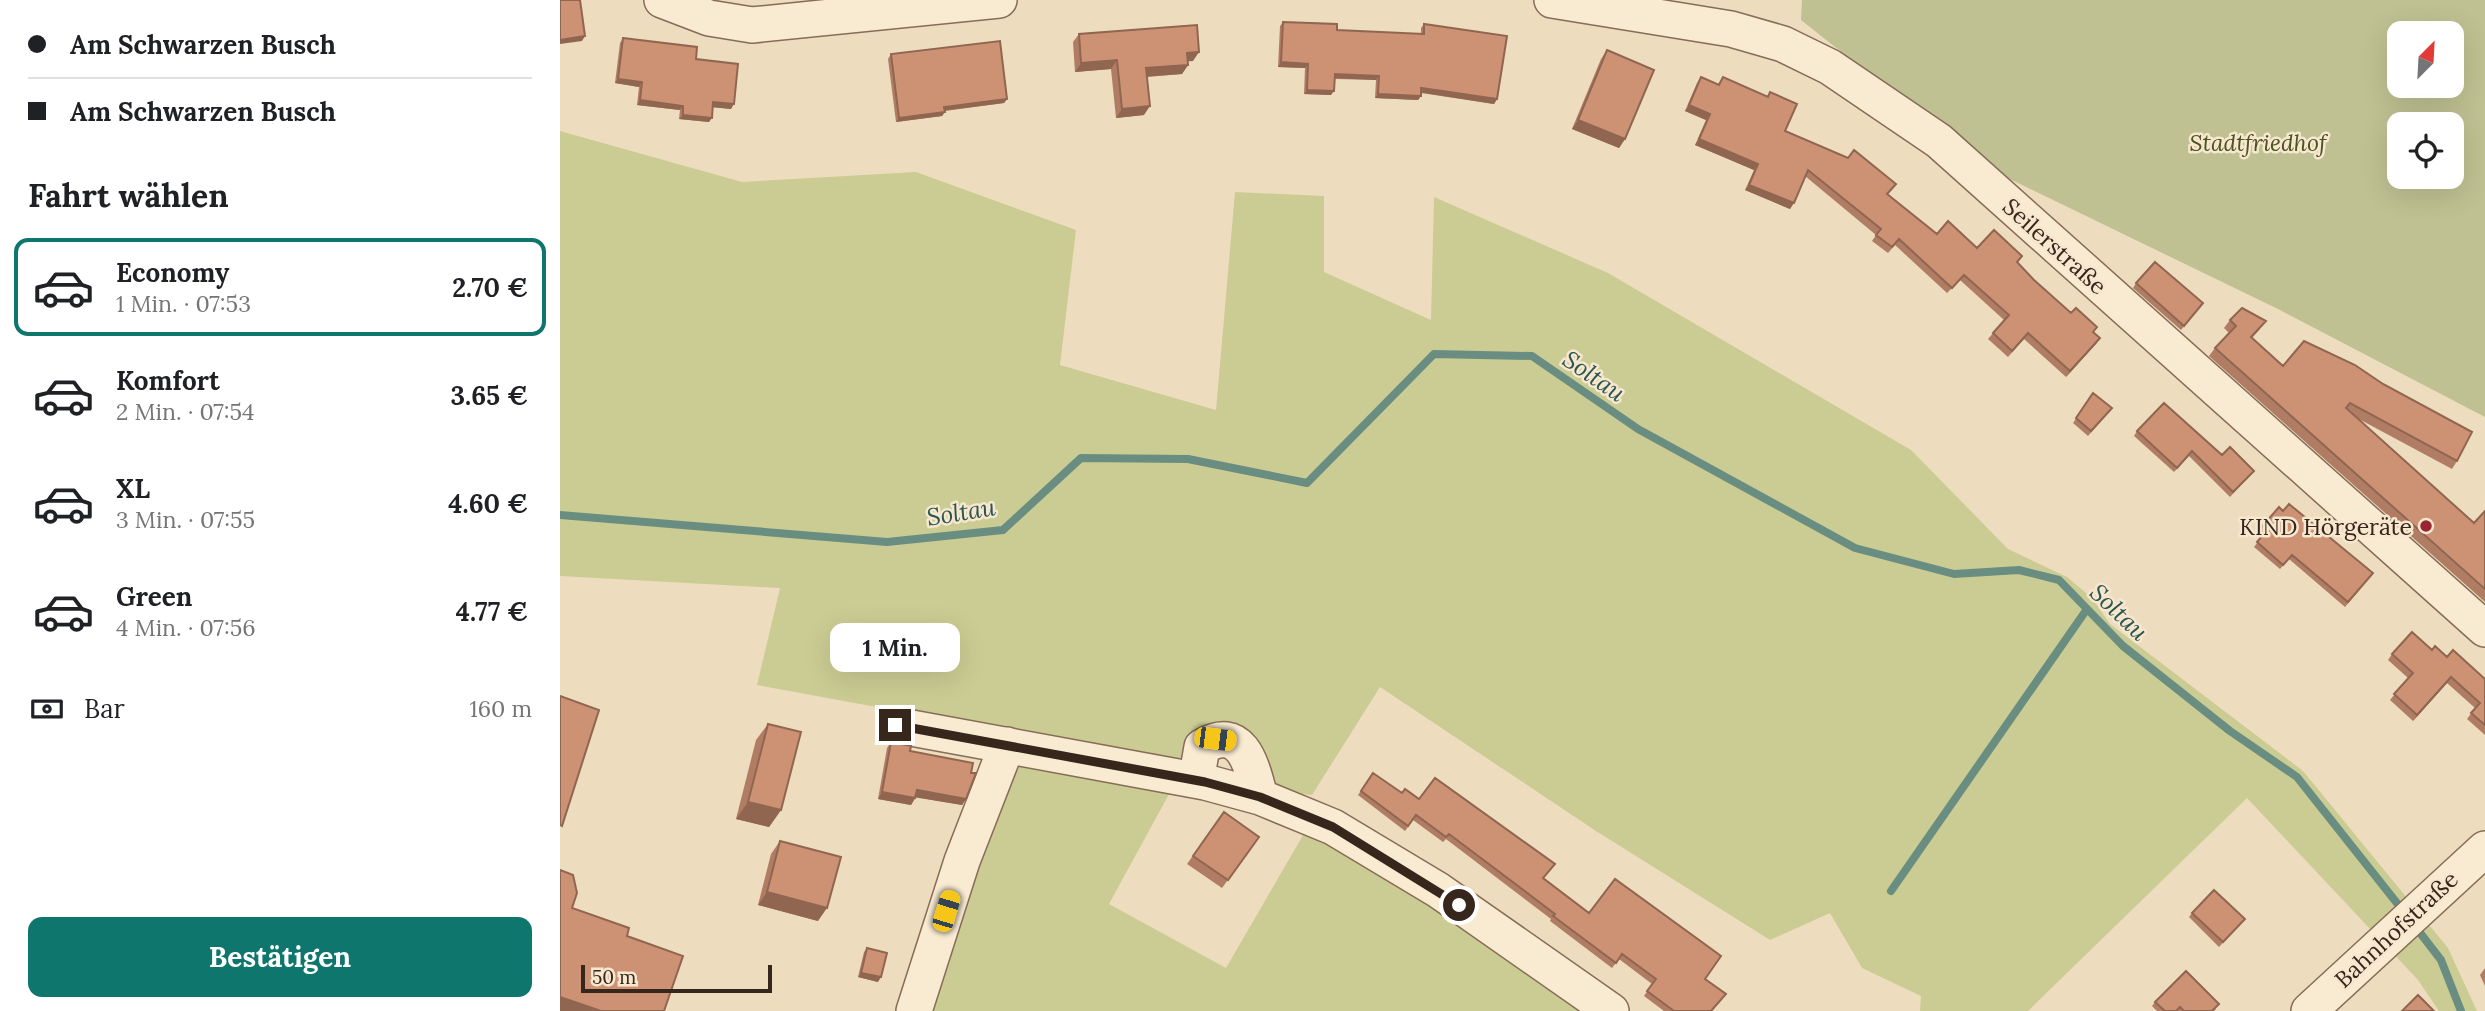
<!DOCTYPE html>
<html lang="de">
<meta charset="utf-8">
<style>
:root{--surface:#fff;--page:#f2f2f2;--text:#202124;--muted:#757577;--line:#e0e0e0;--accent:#0f766e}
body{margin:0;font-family:Lora,serif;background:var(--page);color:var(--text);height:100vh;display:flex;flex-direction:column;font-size:26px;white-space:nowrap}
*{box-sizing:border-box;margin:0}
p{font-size:23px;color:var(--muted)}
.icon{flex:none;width:38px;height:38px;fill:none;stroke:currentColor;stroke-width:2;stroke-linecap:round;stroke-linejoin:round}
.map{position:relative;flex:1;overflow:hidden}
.drawer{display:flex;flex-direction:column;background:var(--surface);width:560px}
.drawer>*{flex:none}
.hud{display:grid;align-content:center;height:154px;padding:0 28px;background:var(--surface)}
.needle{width:46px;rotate:24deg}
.tools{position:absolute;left:1827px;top:21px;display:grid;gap:14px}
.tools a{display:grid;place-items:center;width:77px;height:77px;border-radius:14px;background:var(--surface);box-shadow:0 7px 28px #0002;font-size:35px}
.scale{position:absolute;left:21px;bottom:18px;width:191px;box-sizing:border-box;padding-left:7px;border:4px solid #36261c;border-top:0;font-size:19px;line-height:24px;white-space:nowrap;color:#36261c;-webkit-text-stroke:5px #f6e7ce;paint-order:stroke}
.end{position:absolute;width:32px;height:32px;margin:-16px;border:9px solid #36261c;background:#fff;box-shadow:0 0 0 4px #fff}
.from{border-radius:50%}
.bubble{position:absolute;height:49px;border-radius:14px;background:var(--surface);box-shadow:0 7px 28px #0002;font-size:23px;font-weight:800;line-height:49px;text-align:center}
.car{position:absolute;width:21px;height:42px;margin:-21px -10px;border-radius:9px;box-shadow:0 0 5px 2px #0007;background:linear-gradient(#f5c518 24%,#345 0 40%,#f5c518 0 76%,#345 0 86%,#f5c518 0)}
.hud b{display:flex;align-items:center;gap:24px;height:66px;font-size:26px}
.hud b+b{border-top:2px solid var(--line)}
.hud i{width:18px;height:18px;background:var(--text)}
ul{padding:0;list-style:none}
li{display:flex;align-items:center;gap:21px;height:98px;margin:0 14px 10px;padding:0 14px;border:4px solid transparent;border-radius:14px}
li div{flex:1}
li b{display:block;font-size:26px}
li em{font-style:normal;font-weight:800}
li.active{border-color:var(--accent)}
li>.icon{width:63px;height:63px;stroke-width:1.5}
h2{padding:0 28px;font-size:32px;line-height:84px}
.pay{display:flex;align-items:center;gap:18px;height:77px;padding:0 28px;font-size:26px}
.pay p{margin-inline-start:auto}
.cta{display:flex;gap:14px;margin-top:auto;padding:14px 28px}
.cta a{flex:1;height:80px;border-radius:14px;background:var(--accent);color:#fff;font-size:28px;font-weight:800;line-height:80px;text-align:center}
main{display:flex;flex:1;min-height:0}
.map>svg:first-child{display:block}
</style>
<main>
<section class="drawer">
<div class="hud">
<b><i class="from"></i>Am Schwarzen Busch</b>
<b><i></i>Am Schwarzen Busch</b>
</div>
<h2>Fahrt wählen</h2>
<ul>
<li class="active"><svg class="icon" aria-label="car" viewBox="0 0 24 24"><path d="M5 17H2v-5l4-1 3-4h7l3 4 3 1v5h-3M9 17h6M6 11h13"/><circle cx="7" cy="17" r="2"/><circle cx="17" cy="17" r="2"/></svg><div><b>Economy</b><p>1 Min. · 07:53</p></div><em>2.70 €</em></li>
<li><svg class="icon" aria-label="car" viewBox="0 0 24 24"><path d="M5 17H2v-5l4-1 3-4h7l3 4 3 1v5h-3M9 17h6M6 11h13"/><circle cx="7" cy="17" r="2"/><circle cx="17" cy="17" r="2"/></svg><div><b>Komfort</b><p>2 Min. · 07:54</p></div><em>3.65 €</em></li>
<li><svg class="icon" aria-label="car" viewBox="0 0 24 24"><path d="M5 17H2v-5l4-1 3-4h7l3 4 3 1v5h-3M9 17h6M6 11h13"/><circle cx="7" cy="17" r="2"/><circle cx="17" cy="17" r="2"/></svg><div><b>XL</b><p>3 Min. · 07:55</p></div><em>4.60 €</em></li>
<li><svg class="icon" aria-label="car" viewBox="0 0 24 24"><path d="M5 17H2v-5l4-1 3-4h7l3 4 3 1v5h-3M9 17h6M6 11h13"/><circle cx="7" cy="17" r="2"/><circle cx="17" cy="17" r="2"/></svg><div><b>Green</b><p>4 Min. · 07:56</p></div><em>4.77 €</em></li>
</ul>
<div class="pay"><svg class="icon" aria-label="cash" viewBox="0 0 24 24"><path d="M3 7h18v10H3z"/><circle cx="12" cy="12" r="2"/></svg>Bar<p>160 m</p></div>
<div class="cta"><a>Bestätigen</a></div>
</section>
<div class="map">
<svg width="1925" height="1011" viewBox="0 0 1925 1011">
<rect width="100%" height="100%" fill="#eedcbf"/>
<path fill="#cbcc93" d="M 0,131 L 182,182 L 356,172 L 516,230 L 500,365 L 656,410 L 675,192 L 764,196 L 764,272 L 871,320 L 874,197 L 1048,273 L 1351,450 L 1448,549 L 1507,577 L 1532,598 L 1550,624 L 1743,771 L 1888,948 L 1917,1011 L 1879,1011 L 1858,980 L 1687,798 L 1468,1011 L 1360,1011 L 1361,996 L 1302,968 L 1270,913 L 1210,940 L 1036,831 L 820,687 L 752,795 L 713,791 L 677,736 L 626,763 L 549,904 L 666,968 L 746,830 L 824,871 L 1031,1011 L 353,1011 L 447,731 L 197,685 L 220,588 L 0,576 Z"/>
<path fill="#bfc192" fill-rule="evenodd" d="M 1242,0 L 1925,0 L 1925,417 L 1718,309 L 1429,169 L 1241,20 ZM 1839,33 L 1892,33 L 1892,86 L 1839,86 ZM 1839,124 L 1892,124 L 1892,177 L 1839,177 Z"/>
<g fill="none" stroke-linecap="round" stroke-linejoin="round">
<path stroke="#698e81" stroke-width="8" d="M 0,515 L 327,542 L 443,530 L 521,458 L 628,459 L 747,483 L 874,354 L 972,356 L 1078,429 L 1295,548 L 1394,574 L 1459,570 L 1499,580 L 1563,646 L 1670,731 L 1737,777 L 1844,912
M 1331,891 L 1527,609
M 1854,925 L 1881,960 L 1901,1011"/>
<g stroke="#876c57" stroke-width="38">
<path id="minor" d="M 102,0 L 149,18 L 192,25 L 439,0
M 992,0 L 1171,29 L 1223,44 L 1270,67 L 1379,141 L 1925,629
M 335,725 L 645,782
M 700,797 C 692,767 683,722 642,747 L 638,770 L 645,782 L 700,797 L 773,827 L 878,890 L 1051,1011
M 354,1011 L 402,861 L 447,745
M 1749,1011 L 1925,849"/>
</g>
<use href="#minor" stroke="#f9ead2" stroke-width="35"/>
</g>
<path fill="#b07d64" d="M 723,22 L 777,30 L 861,34 L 861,28 L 864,24 L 937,99 L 934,104 L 861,93 L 861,96 L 858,100 L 815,98 L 816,80 L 775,79 L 771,95 L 744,94 L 745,68 L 718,67 L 720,26 Z
M 519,34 L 633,61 L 627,61 L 628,65 L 622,74 L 587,77 L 584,115 L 556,118 L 551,69 L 515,72 L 513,42 Z
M 63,38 L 171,109 L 153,107 L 149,122 L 119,119 L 120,110 L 77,105 L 79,87 L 55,83 L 60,43 Z
M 1047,50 L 1065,139 L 1059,148 L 1012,129 L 1041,59 Z
M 331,54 L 447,99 L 444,103 L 385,111 L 382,116 L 336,122 L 328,59 Z
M 1141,77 L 1158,85 L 1163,77 L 1207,96 L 1210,92 L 1225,131 L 1328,194 L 1377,234 L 1458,263 L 1474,280 L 1540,338 L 1506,377 L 1464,339 L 1448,357 L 1428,339 L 1444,320 L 1400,280 L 1387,293 L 1335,245 L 1328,253 L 1312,241 L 1316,235 L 1245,176 L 1230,209 L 1185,190 L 1194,170 L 1135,145 L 1146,120 L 1125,111 L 1137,83 Z
M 1576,283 L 1643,303 L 1621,330 L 1573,288 Z
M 1670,320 L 1700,329 L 1692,338 L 1723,366 L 1897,461 L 1892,469 L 1797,418 L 1914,523 L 1925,511 L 1925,602 L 1649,356 L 1655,348 L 1669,333 L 1664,328 Z
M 1533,393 L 1549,412 L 1528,436 L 1513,423 Z
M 1577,431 L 1662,455 L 1694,471 L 1670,497 L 1629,456 L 1614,472 L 1574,436 Z
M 1723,511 L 1813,573 L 1785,607 L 1729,559 L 1720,569 L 1694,547 L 1700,539 L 1696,535 L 1699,530 Z
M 1872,650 L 1887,657 L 1925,679 L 1925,735 L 1907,719 L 1915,708 L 1887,683 L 1853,721 L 1830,700 L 1848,678 L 1828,660 L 1832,654 Z
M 208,724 L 221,810 L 209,827 L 176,819 L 196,740 Z
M 331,742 L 350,751 L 406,799 L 402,805 L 356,797 L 351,805 L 318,799 L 327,748 Z
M 813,773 L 842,793 L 859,799 L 984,879 L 1029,913 L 1145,979 L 1166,994 L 1152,1011 L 1104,1011 L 1084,996 L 1092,984 L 1059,959 L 1052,968 L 990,921 L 991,919 L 886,839 L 883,842 L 853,820 L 845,831 L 798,795 Z
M 664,812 L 699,837 L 662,888 L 627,864 Z
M 220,841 L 258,921 L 198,905 L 211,854 Z
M 1632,913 L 1685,919 L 1659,947 L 1629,917 Z
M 307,948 L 318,982 L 298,977 L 304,952 Z
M 1925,968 L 1925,986 L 1920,975 Z
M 1595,1002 L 1656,1009 L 1654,1011 L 1597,1011 L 1592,1006 Z"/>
<path fill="#906651" d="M 25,36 L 22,41 L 0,44 L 0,40 Z
M 639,52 L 633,61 L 621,62 L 627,53 Z
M 557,60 L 551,69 L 515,72 L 521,63 Z
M 721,62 L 748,64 L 745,68 L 718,67 Z
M 628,65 L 622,74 L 580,77 L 586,68 Z
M 775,74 L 819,76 L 816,80 L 772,78 Z
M 58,79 L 82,82 L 79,87 L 55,83 Z
M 861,88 L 937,99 L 934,104 L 858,92 Z
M 747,90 L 774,91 L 771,95 L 744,94 Z
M 818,94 L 861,96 L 858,100 L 815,98 Z
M 447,99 L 444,103 L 381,111 L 384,107 Z
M 80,100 L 123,106 L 120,110 L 77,105 Z
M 153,102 L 174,104 L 171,109 L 150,107 Z
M 1129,105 L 1150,114 L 1146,120 L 1125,111 Z
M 590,106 L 584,115 L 556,118 L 562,109 Z
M 385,112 L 382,116 L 336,122 L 339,118 Z
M 123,115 L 152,118 L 149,122 L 119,119 Z
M 1018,120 L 1065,139 L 1059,148 L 1012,129 Z
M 1139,139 L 1198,164 L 1194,170 L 1135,145 Z
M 1189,185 L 1234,203 L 1230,209 L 1185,190 Z
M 1540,338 L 1536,344 L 1506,377 L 1510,371 Z
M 1891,677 L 1887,683 L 1853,721 L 1857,715 Z
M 357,790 L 406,799 L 402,805 L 353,797 Z
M 322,792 L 355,798 L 351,805 L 318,799 Z
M 188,802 L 221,810 L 209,827 L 176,819 Z
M 207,892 L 267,908 L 258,921 L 198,905 Z
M 301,973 L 321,977 L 318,982 L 298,977 Z
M 0,997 L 41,1011 L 0,1011 Z"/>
<path fill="#cd9174" stroke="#906651" stroke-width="2" d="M 0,0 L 20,0 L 25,36 L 0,40 Z
M 723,22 L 777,24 L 777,30 L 864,34 L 864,24 L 947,36 L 937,99 L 861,88 L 861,96 L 818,94 L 819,76 L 775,74 L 774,91 L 747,90 L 748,64 L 721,62 Z
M 637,25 L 639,52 L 627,53 L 628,65 L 586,68 L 590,106 L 562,109 L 557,60 L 521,63 L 519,34 Z
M 63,38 L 137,47 L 136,59 L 178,64 L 174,104 L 153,102 L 152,118 L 123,115 L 123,106 L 80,100 L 82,82 L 58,79 Z
M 440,41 L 447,99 L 384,107 L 385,112 L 339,118 L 331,54 Z
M 1047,50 L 1094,70 L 1065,139 L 1018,120 Z
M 1141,77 L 1159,85 L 1163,77 L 1208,97 L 1210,92 L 1237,104 L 1225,131 L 1288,158 L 1294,150 L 1336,184 L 1327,194 L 1377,234 L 1388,221 L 1417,248 L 1434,230 L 1462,256 L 1457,262 L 1474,280 L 1511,313 L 1516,308 L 1537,327 L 1533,332 L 1540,338 L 1510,371 L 1468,333 L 1452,351 L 1433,333 L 1449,315 L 1404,275 L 1392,288 L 1339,239 L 1332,247 L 1316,235 L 1321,229 L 1248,170 L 1234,203 L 1189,185 L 1198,164 L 1139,139 L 1150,114 L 1129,105 Z
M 1595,262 L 1643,303 L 1624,326 L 1576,283 Z
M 1682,308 L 1706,321 L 1691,337 L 1723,366 L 1744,341 L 1795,365 L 1823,384 L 1912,432 L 1897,461 L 1790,403 L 1786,408 L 1914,523 L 1925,511 L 1925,589 L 1655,348 L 1676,326 L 1670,320 Z
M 1533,393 L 1552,408 L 1531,431 L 1516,418 Z
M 1604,403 L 1662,455 L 1670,447 L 1694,471 L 1673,492 L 1632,451 L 1617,468 L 1577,431 Z
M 1729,504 L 1813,573 L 1788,602 L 1732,555 L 1723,565 L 1697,542 L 1704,534 L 1699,530 L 1719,507 L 1723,511 Z
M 1852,632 L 1872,650 L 1875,646 L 1887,657 L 1893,650 L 1925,679 L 1925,725 L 1911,713 L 1920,703 L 1891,677 L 1857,715 L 1834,694 L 1853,673 L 1832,654 Z
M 0,696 L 39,710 L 2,826 L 0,825 Z
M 208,724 L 241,732 L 221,810 L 188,802 Z
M 331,742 L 351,746 L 350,751 L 413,763 L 411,773 L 416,773 L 406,799 L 357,790 L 355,798 L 322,792 Z
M 813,773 L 842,793 L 845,789 L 859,799 L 875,778 L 995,864 L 983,878 L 1029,913 L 1055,879 L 1161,956 L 1145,979 L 1166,994 L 1151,1011 L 1114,1011 L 1087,991 L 1096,979 L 1062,954 L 1056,963 L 993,916 L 995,914 L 889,834 L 886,837 L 856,815 L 848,826 L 801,791 Z
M 664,812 L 699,837 L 668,880 L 633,856 Z
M 220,841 L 281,857 L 267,908 L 207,892 Z
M 0,870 L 13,875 L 17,893 L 12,908 L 69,928 L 67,936 L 123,956 L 104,1011 L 41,1011 L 0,997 Z
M 1654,890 L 1685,919 L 1663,942 L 1632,913 Z
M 307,948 L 327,953 L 321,977 L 301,973 Z
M 1626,971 L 1659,1004 L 1652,1011 L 1624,1011 L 1620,1007 L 1616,1011 L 1605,1011 L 1595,1002 Z
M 1858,995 L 1874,1011 L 1842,1011 Z"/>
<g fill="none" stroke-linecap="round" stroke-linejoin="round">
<path stroke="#36261c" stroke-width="9" d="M 335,725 L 645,782 L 700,797 L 773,827 L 899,905"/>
</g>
<circle fill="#972631" stroke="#f6e7ce" stroke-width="2.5" cx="1866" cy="526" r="7"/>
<g text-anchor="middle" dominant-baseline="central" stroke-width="5" stroke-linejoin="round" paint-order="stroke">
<g font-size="23" font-style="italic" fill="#4b5322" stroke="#f6e7ce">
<text x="1698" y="142">Stadtfriedhof</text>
</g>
<g font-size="23" fill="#36261c" stroke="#f6e7ce">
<text transform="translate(1495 246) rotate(42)">Seilerstraße</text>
<text transform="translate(1836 929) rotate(-43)">Bahnhofstraße</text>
</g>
<g font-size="23" fill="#36261c" stroke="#f6e7ce" text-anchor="end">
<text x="1852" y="526">KIND Hörgeräte</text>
</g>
<g font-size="24" font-style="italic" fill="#2b5650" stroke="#f6e7ce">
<text transform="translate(1034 376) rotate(35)">Soltau</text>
<text transform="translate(401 512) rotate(-9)">Soltau</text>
<text transform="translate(1559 612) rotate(44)">Soltau</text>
</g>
</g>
</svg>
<div class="tools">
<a><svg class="needle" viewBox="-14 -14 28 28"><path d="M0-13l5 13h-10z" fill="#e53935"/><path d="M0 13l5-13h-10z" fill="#757577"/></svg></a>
<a><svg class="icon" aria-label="locate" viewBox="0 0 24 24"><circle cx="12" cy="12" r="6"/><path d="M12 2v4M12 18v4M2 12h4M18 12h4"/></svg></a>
</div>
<div class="scale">50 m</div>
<i class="end from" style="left:899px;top:905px"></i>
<i class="end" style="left:335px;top:725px"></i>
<div class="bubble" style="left:270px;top:623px;width:130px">1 Min.</div>
<i class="car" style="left:655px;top:739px;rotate:97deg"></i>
<i class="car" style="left:386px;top:911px;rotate:17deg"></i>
</div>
</main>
